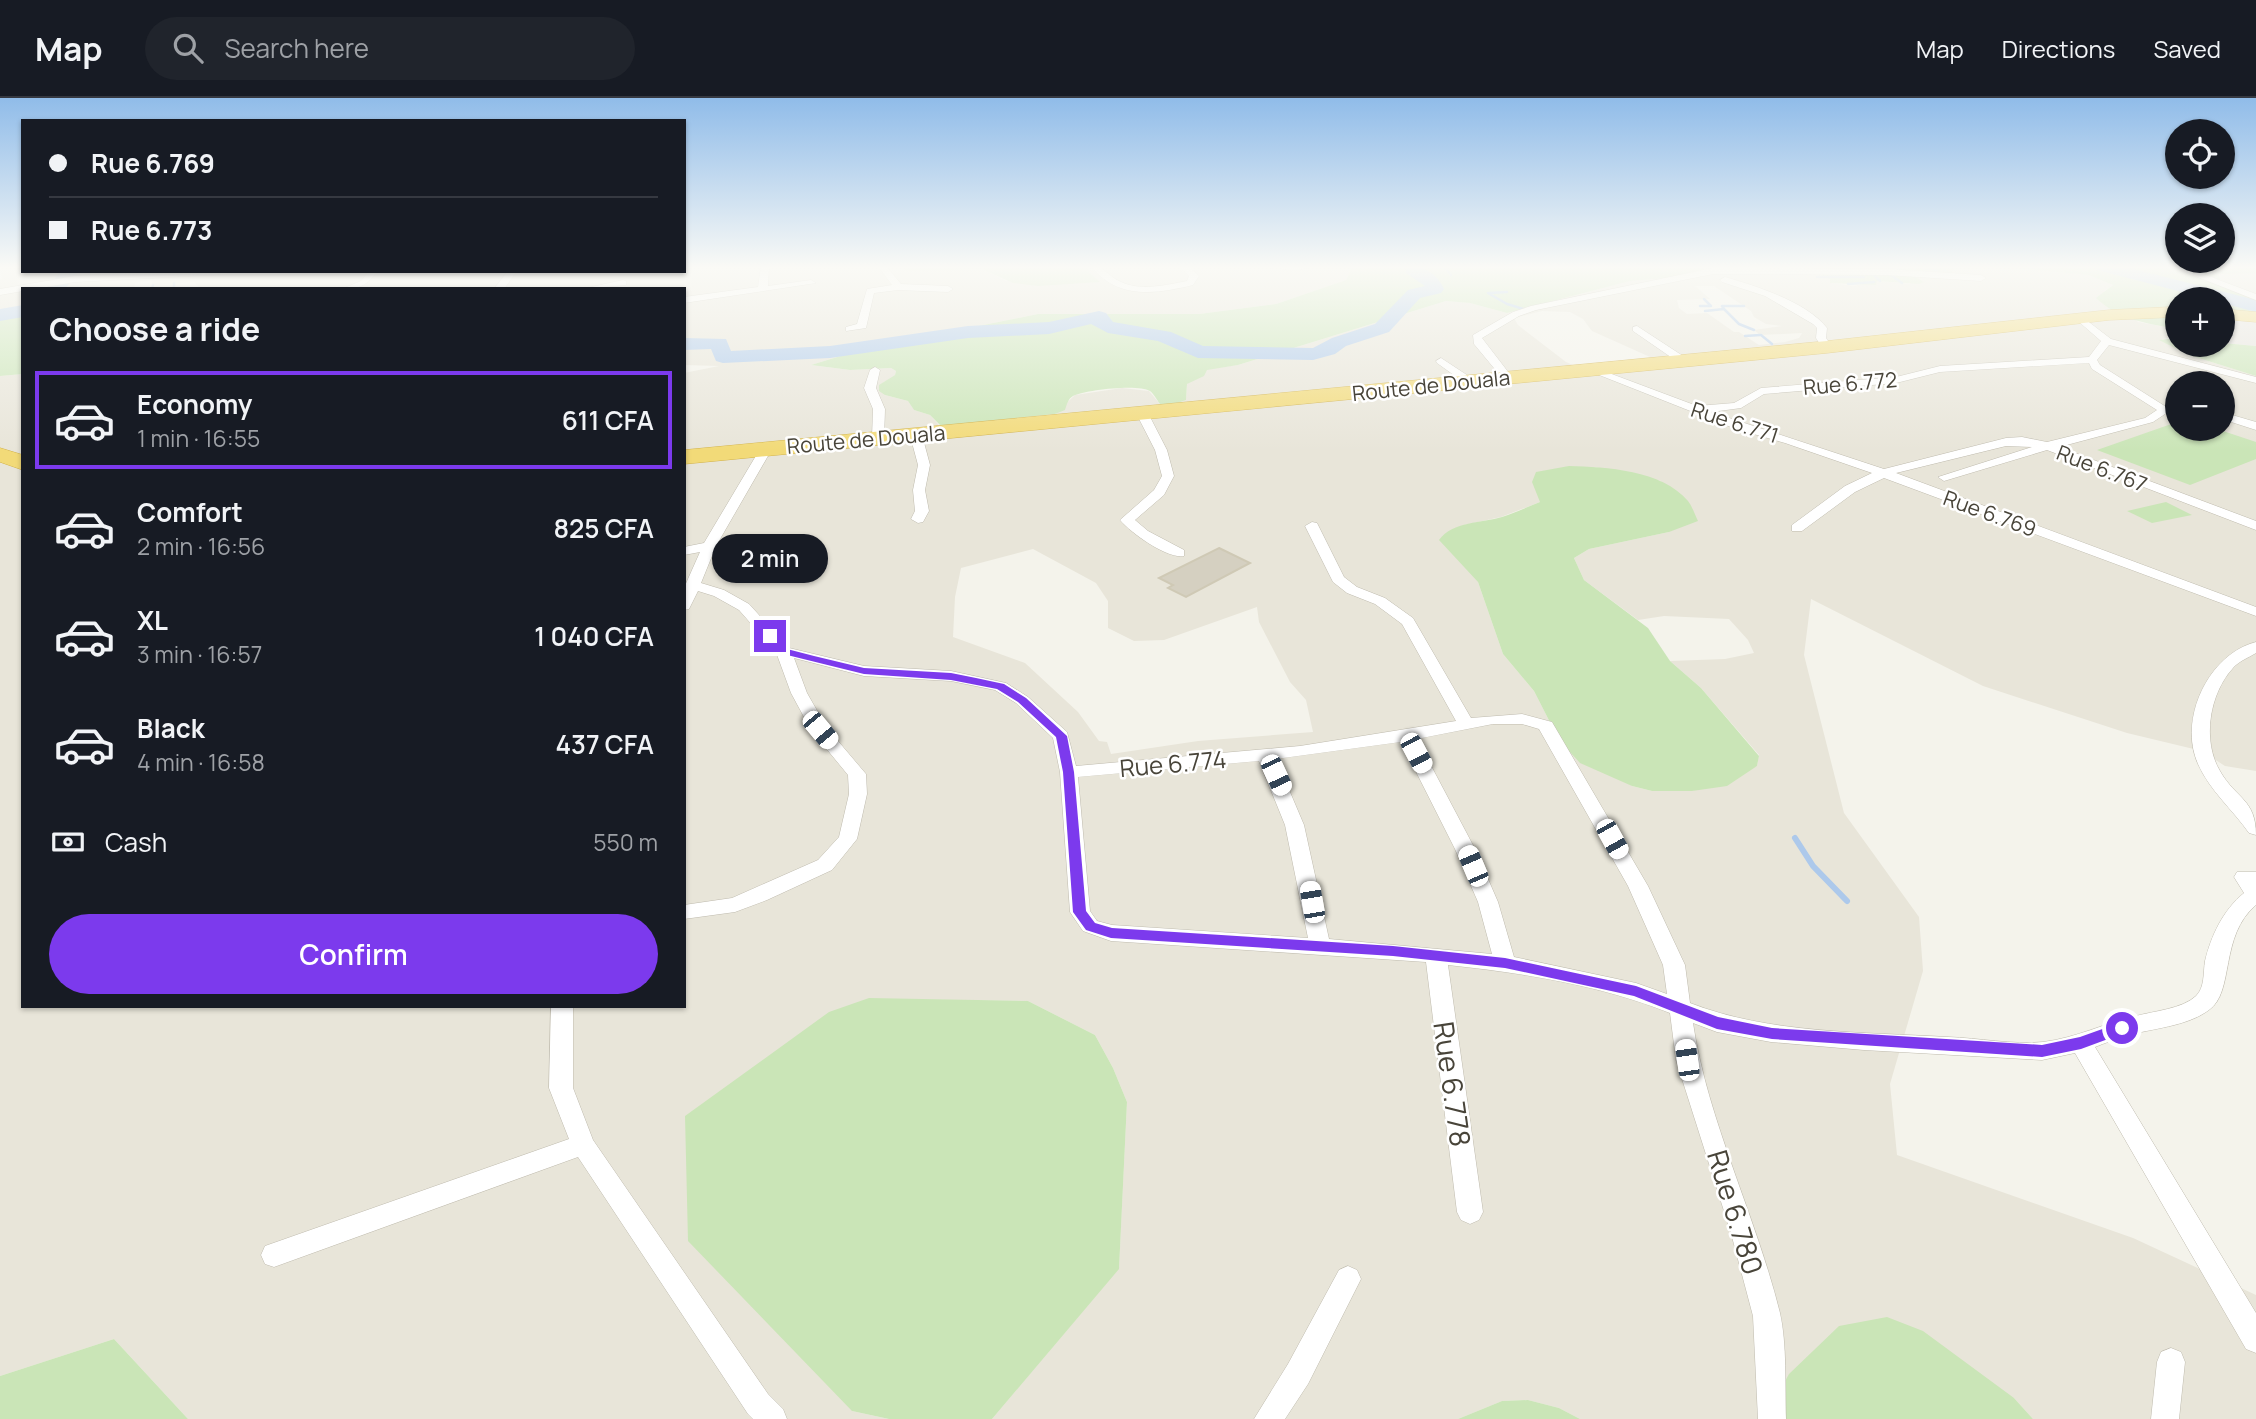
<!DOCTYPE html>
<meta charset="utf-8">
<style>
:root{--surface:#171b24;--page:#20242c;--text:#f1f3f6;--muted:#9ea1a6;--line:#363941;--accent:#7c3aed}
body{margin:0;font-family:Manrope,sans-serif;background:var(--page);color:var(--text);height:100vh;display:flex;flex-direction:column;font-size:26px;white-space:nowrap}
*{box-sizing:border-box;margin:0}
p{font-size:23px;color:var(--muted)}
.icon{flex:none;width:38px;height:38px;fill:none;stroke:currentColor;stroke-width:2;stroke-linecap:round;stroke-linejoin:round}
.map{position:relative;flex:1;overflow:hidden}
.drawer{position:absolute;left:21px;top:189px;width:665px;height:721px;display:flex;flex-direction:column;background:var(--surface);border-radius:0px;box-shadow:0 2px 5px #0004}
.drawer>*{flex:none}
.guide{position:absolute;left:21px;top:21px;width:665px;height:154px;border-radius:0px;box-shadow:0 2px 5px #0004;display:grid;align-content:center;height:154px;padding:0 28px;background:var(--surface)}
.buttons{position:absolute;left:2165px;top:21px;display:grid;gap:14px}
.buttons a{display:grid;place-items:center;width:70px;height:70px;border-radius:50%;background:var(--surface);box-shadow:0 2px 5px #0004;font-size:35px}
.end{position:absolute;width:32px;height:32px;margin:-16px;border:9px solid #7c3aed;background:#fff;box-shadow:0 0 0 4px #fff}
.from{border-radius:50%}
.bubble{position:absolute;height:49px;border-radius:24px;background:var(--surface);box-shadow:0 2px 5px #0004;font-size:23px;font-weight:600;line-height:49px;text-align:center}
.car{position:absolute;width:21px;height:42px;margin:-21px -10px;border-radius:9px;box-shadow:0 0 5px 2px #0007;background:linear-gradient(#fff 24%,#345 0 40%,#fff 0 76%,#345 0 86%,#fff 0)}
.guide b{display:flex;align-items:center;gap:24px;height:66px;font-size:26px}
.guide b+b{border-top:2px solid var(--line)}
.guide i{width:18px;height:18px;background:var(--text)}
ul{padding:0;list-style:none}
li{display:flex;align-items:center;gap:21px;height:98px;margin:0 14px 10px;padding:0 14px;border:4px solid transparent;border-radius:0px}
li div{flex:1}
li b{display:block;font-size:26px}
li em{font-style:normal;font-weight:600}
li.selected{border-color:var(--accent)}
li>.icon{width:63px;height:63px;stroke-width:1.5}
h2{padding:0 28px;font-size:32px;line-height:84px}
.pay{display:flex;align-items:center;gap:18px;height:77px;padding:0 28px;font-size:26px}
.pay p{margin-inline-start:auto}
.cta{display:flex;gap:14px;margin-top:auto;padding:14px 28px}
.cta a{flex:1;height:80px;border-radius:42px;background:var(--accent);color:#fff;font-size:28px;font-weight:600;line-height:80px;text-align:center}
header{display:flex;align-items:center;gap:42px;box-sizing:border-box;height:98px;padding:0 35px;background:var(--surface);border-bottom:2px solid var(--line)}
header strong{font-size:33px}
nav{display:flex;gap:38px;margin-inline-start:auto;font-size:24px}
.search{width:490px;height:63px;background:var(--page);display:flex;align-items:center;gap:18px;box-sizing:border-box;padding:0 24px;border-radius:38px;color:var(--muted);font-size:26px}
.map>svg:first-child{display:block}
</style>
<header>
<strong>Map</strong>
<div class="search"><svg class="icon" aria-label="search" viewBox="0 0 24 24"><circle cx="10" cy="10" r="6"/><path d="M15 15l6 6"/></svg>Search here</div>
<nav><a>Map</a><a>Directions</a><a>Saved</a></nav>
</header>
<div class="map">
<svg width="2256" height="1321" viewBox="0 0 2256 1321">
<rect width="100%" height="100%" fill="#f4f3eb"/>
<path fill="#e8e5d9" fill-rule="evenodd" d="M 0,168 L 23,168 L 23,173 L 684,173 L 684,168 L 891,168 L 938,172 L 982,171 L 1006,183 L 1099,183 L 1089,174 L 1087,168 L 1346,168 L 1351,172 L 1346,182 L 1276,206 L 1199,216 L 1038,216 L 860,252 L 811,267 L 850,272 L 891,270 L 896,273 L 895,277 L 883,285 L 885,297 L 908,303 L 914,312 L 930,317 L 939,327 L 1027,321 L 1055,316 L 1075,297 L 1122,290 L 1149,293 L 1160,306 L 1186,302 L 1187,286 L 1206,271 L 1238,267 L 1446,203 L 1470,205 L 1507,215 L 1630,183 L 1701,177 L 1705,168 L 1778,168 L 1785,174 L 1814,174 L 1830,181 L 1831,185 L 1854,188 L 1877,183 L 1910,186 L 1913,179 L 1951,175 L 1958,168 L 2028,169 L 2089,177 L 2113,187 L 2104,193 L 2138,224 L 2171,230 L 2177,237 L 2161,242 L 2189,257 L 2256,278 L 2256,673 L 2225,668 L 2202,653 L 2127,635 L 1983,588 L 1811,501 L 1804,557 L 1844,715 L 1919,819 L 1923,873 L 1890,986 L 1897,1057 L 2133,1140 L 2256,1197 L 2256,1321 L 2033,1321 L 2014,1300 L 1764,1321 L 1580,1321 L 1559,1310 L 1528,1302 L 1502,1303 L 1458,1321 L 992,1321 L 1119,1170 L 1127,1004 L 1113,970 L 1095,937 L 1028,903 L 869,901 L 852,1313 L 889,1321 L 188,1321 L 114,1241 L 0,1278 L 0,278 L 23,276 L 23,908 L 684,908 L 684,275 L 719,268 L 684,267 L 684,191 L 201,191 L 194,184 L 153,187 L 151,182 L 135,185 L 134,191 L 23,191 L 23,218 L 0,220 L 0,182 L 2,181 ZM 1714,188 L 1751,213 L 1754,219 L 1766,226 L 1782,228 L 1754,232 L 1760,237 L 1802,235 L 1799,240 L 1785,244 L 1759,247 L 1739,234 L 1734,234 L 1707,215 L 1687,216 L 1679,210 L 1677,202 L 1710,201 L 1695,188 ZM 1542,213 L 1570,214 L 1583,221 L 1592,233 L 1650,259 L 1575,268 L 1566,264 L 1518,227 L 1514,220 ZM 2177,285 L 2222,285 L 2222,331 L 2177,331 ZM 1595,369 L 1661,383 L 1669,434 L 1589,451 L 1574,460 L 1584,482 L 1638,522 L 1664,518 L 1729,521 L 1748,542 L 1754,555 L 1725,561 L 1670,563 L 1701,590 L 1759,657 L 1757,668 L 1692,693 L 1652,693 L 1632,688 L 1559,642 L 1534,593 L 1503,556 L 1478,484 L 1464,427 L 1501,419 L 1540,404 ZM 1033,451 L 1096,485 L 1108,503 L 1108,530 L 1134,543 L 1164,542 L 1257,509 L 1259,524 L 1290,584 L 1306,602 L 1313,634 L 1198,643 L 1111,656 L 1107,644 L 1099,643 L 1078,614 L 1025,565 L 953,539 L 955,499 L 961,470 Z
M 2217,175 L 2256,175 L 2256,202 L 2222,187 Z"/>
<path fill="#e7e4df" d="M 2222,219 L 2256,222 L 2256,248 L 2223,245 Z"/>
<path fill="#cae5b7" d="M 890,168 L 1087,168 L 1089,174 L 1100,184 L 1038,188 L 1013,185 L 982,171 L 910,173 Z
M 1346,168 L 1407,168 L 1419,172 L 1433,168 L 1705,168 L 1701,177 L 1630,183 L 1507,215 L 1470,205 L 1446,203 L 1238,267 L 1207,272 L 1204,278 L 1187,286 L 1186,302 L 1169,308 L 1160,306 C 1157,302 1154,296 1150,293 C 1138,286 1085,292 1073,298 C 1068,301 1067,306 1065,312 L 1055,316 L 941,328 L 930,317 L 914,312 L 908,303 L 885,297 L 879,293 L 879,287 L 895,277 L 896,273 L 891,270 L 850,272 L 811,267 L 860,252 L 1038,216 L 1199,216 L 1276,206 L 1346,182 L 1351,172 Z
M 1778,168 L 1958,168 L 1951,175 L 1915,179 L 1924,184 L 1919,186 L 1877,183 L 1876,187 L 1830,185 L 1830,181 L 1814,174 L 1785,174 Z
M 2001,168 L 2256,168 L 2256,175 L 2218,176 L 2222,187 L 2256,202 L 2256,222 L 2223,219 L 2222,201 L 2177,201 L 2177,218 L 2164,219 L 2177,224 L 2177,237 L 2171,230 C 2143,225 2117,220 2096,200 L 2113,187 L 2089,177 Z
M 23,218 L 23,276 L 0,278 L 0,220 Z
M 2177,240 L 2177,247 L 2223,245 L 2256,248 L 2256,278 L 2189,257 L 2159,242 Z
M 2177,324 L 2177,331 L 2217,331 L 2256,344 L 2256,361 L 2190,387 L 2097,352 Z
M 1569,368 C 1606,369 1662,372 1688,403 C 1692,408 1695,417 1698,423 L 1669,434 L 1589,451 L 1574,460 L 1584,482 L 1648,530 L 1670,563 L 1701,590 L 1759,658 L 1757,668 L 1727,688 L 1692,693 L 1652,693 L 1632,688 L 1580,665 L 1559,642 L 1534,593 L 1503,556 L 1478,484 L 1439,442 C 1453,423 1482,425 1502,419 C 1515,415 1527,409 1540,404 L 1532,384 L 1536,374 Z
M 2166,404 L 2192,417 L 2152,425 L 2127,413 Z
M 869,900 L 1028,903 L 1095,937 L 1113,970 L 1127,1004 L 1119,1171 L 992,1321 L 889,1321 L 852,1313 L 688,1143 L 685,1018 L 829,914 Z
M 1887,1219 L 1923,1233 L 2014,1300 L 2033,1321 L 1764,1321 L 1789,1276 L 1839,1228 Z
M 114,1241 L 188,1321 L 0,1321 L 0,1278 Z
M 1528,1302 L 1559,1310 L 1580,1321 L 1458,1321 L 1502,1303 Z"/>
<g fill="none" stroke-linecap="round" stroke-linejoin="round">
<path stroke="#adc9eb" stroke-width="2.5" d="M 1945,168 L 1945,172
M 1917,169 L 1938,172
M 1446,171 L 1451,177
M 1871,171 L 1899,170 L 1905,174
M 1887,174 L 1902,185
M 1872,175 L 1880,183
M 1817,179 L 1864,179
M 174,185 L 174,191
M 1848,186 L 1874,184
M 152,191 L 153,187
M 1488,195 L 1507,206 L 1527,212
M 1489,195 L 1507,194
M 1700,208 L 1711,208 L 1704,201
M 1724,211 L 1739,226 L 1754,232
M 1705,213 L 1724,211 L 1722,208 L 1744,208
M 1761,237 L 1772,246
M 1745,238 L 1760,237"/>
<path stroke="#adc9eb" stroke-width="6" d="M 1795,740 L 1813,768 L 1847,803"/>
<path fill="#adc9eb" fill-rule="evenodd" d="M 1405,168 C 1422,168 1436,173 1444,191 L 1441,195 L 1420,200 L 1389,234 L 1346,248 L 1335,256 L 1313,262 L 1198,260 L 1158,243 L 1108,235 L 1091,226 L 1049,236 L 968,240 L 830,260 L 723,265 L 716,263 L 711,251 L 684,252 L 684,240 L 726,241 L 731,253 L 830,248 L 968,228 L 1049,224 L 1099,213 L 1106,215 L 1113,224 L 1171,234 L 1203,248 L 1313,250 L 1332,240 L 1375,226 L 1408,192 L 1425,188 L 1406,175 Z
M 2095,168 L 2122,168 L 2256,202 L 2256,214 L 2222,205 L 2222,201 L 2209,201 L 2097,172 Z
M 61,173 L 79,173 L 65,191 L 46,191 Z
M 23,207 L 23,219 L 0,223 L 0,211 Z"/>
</g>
<path fill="#d5d0c1" stroke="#cfc9b5" stroke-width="2" d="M 1219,450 L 1250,465 L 1186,499 L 1168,490 L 1173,487 L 1159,480 Z"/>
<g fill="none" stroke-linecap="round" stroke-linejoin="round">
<g stroke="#bfbbae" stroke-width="1">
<path id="street" d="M 761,168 L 769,168 L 768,188 L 811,182 L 816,185 L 684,205 L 684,199 L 758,189 Z
M 878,168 L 886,168 L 901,186 L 948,188 L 953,191 L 948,194 L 898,192 L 874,195 L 866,230 L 846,233 L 846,229 L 857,226 L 867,191 L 892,187 Z
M 1091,168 C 1104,168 1108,178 1119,183 C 1140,194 1165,187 1187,183 L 1189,178 L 1179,168 L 1188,168 L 1199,178 L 1193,187 C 1156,196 1117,202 1091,168 Z
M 1275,168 L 1311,168 C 1303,173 1282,173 1275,168 Z
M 2170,168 L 2182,168 L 2256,196 L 2256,202 Z
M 1713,170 L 1887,171 L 1981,177 L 1986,180 L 1981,183 L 1887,177 L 1713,176 L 1536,212 L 1519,218 L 1482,240 L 1512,279 L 1507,282 L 1503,281 L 1474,246 L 1473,237 L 1513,214 L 1531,208 Z
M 170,173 L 231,173 L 227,176 L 75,184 L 0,197 L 0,191 L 75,178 Z
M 369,173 L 378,173 C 367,187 360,191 342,191 L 361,183 Z
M 508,173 L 517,173 L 504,191 L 494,191 Z
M 1725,179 C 1756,188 1807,204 1827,230 L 1826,240 L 1832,249 L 1823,251 L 1816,240 L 1817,230 L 1813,226 L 1765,198 L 1722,184 L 1720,182 Z
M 623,182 L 626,183 L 626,187 L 583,191 Z
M 2081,218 L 2111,241 L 2256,279 L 2256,285 L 2109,247 L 2097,262 L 2100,267 L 2171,312 L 2153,324 L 2059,349 L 2256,423 L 2256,432 L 2047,352 L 1944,383 L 1938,379 L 2032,349 L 2006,348 L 1896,375 L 2256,509 L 2256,518 L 1884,380 L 1855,394 L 1802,433 L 1792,433 L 1792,427 L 1845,388 L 1872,375 L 1785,345 L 1736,331 L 1584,271 L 1593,269 L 1697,308 L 1734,305 L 1761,290 L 1896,279 L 1940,268 L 2089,259 L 2101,243 L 2078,223 L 2076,221 ZM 2089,265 L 2092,271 L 2157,312 L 2145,320 L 2047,344 L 2022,339 L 2006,340 L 1884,371 L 1711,314 L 1741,310 L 1764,296 L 1896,285 L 1940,274 Z
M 1637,228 L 1686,260 L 1686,264 L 1678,264 L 1633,233 L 1633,229 Z
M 1441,260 L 1473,281 L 1473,285 L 1465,285 L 1437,265 L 1436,263 Z
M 875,269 L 880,272 L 876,290 L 885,311 L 884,340 L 878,344 L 872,340 L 873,311 L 864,290 L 870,272 Z
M 1142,312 L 1148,315 L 1167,352 L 1174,378 L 1164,397 L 1135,422 L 1148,433 L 1184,452 L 1184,458 C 1167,461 1131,435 1120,422 L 1154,392 L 1162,378 L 1155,352 L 1136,315 Z
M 2222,314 L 2256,324 L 2256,332 L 2222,321 Z
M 916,333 L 922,337 L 930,367 L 925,392 L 929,413 L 923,424 L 918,425 L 911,421 L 915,413 L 913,392 L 918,367 L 910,337 Z
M 766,347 L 772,351 L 716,448 L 701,485 L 724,492 L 749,506 L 789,550 L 864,568 L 951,573 L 1006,585 L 1028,599 L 1067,634 L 1076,668 L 1300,648 L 1456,623 L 1402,526 L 1375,506 L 1347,495 L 1333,484 L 1305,428 L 1312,424 L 1317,425 L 1344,479 L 1357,489 L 1385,500 L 1413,520 L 1471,620 L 1522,616 L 1552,624 L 1648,788 L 1685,867 L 1690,905 C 1770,936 1863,934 1948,939 C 1978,940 2013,947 2043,944 C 2076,940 2105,925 2136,918 C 2154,913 2182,911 2196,898 C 2205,889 2203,875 2205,863 C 2211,838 2223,812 2244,795 L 2234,779 L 2237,774 L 2256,774 L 2256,807 C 2219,838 2235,894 2209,912 C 2186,929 2152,930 2126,938 C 2116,941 2105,945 2095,949 L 2256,1215 L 2256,1255 L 2246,1251 L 2075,955 L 2042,962 L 1864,952 L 1771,944 L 1717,934 L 1693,925 C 1707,1021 1756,1118 1780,1215 C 1787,1246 1785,1288 1786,1321 L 1758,1321 L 1753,1218 L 1731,1135 L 1676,962 L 1670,915 C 1600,887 1523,875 1448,867 L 1483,1114 L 1479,1122 L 1470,1126 L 1461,1122 L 1457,1114 L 1426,864 L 1111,843 L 1083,833 L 1070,814 L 1060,674 L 1053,640 L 1016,605 L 995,592 L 951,583 L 864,578 L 794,560 L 807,595 L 827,630 L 866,676 L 867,696 L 857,741 L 832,772 L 767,802 L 735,814 L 684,821 L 684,807 L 732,800 L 818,762 L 839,739 L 849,696 L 848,677 L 811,632 L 791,595 L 776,554 L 739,512 L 714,498 L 698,493 L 689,511 L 684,512 L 684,490 L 700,454 L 684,457 L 684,449 L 704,445 L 760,351 ZM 1493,626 L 1522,626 L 1539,631 L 1628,788 L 1663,867 L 1667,896 L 1636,885 L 1514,859 L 1498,804 L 1475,751 L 1417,641 ZM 1401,644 L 1455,751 L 1478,804 L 1492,856 L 1329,841 L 1304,727 L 1276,661 ZM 1259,663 L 1285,727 L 1308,840 L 1112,827 L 1097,823 L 1090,813 L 1078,679 Z
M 2256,544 L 2256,555 C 2248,560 2239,563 2233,570 C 2209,596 2202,643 2220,673 C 2236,701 2256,701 2256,737 L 2249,735 C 2233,712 2210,693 2198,666 C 2178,622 2208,556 2256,544 Z
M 551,908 L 573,908 L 573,990 L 593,1042 L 768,1296 L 783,1311 L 787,1321 L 753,1321 L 748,1316 L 578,1059 L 274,1169 L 265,1166 L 261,1157 L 265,1148 L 569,1041 L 549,990 Z
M 1348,1168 L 1357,1172 L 1361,1181 L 1308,1286 L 1285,1321 L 1254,1321 L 1288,1266 L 1339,1172 Z
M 2171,1250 L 2181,1254 L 2185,1264 L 2179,1321 L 2151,1321 L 2157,1264 L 2161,1254 Z"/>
</g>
<g stroke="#d1b148" stroke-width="1">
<path id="highway" d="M 2177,209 L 2177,219 L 2109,222 L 1827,255 L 684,366 L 684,352 L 1827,243 L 2109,212 Z
M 2222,211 L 2256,214 L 2256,224 L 2222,221 Z
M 0,350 L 23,357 L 23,372 L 0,364 Z"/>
</g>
<use href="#street" fill="#fff" fill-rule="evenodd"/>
<use href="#highway" fill="#f2da78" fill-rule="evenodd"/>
</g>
<linearGradient id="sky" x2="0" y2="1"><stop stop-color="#90bce9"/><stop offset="0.48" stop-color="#fafaf6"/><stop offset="1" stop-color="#fafaf6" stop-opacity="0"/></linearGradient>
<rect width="2256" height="353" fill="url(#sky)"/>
<path fill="#7c3aed" d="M 766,536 L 774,536 L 787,551 L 814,558 L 864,570 L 951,575 L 976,580 L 1004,586 L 1026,600 L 1067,638 L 1074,674 L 1086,813 L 1095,825 L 1112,830 L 1393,848 L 1505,860 L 1636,888 L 1718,919 L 1772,930 L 2042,947 L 2080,939 L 2122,924 L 2129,930 L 2127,934 L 2081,951 L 2042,959 L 1772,941 L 1717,931 L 1634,898 L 1505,870 L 1393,858 L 1111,840 L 1086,832 L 1073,814 L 1063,674 L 1056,639 L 1018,604 L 997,591 L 951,582 L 864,576 L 779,555 L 765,538 Z"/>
<g text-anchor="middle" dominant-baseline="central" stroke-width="5" stroke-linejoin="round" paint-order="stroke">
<g font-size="21" fill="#484439" stroke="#fff">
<text transform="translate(1850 285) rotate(-5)">Rue 6.772</text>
<text transform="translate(1431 287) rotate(-6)">Route de Douala</text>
<text transform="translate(1735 324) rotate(18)">Rue 6.771</text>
<text transform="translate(866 341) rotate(-5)">Route de Douala</text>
<text transform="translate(2102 370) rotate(21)">Rue 6.767</text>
<text transform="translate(1990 415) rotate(20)">Rue 6.769</text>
</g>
<g font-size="24" fill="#484439" stroke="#fff">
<text transform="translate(1173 665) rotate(-5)">Rue 6.774</text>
</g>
<g font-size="28" fill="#484439" stroke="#fff">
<text transform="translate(1453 986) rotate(82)">Rue 6.778</text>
<text transform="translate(1736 1114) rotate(73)">Rue 6.780</text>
</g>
</g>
</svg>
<div class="buttons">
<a><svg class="icon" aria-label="locate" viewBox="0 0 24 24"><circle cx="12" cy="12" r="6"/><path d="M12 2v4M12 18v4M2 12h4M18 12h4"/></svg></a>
<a><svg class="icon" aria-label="layers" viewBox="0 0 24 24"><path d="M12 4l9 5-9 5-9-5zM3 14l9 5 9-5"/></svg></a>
<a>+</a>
<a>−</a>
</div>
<i class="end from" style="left:2122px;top:930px"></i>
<i class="end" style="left:770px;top:538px"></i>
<div class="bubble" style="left:712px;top:436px;width:116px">2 min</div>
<i class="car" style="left:820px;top:632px;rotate:140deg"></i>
<i class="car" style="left:1416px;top:655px;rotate:152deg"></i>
<i class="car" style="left:1276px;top:677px;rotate:155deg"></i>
<i class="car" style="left:1612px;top:741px;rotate:151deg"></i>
<i class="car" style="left:1473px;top:768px;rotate:337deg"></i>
<i class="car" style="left:1312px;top:804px;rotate:350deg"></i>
<i class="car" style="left:1687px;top:962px;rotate:352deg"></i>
<div class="guide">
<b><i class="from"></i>Rue 6.769</b>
<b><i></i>Rue 6.773</b>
</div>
<section class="drawer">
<h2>Choose a ride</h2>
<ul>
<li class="selected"><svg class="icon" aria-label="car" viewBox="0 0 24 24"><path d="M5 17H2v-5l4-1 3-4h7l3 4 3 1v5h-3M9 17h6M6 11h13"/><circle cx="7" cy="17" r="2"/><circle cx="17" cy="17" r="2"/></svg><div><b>Economy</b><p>1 min · 16:55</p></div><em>611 CFA</em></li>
<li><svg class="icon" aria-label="car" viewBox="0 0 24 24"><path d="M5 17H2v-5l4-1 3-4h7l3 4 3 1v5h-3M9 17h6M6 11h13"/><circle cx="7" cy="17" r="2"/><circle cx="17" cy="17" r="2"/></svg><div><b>Comfort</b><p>2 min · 16:56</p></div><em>825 CFA</em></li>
<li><svg class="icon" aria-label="car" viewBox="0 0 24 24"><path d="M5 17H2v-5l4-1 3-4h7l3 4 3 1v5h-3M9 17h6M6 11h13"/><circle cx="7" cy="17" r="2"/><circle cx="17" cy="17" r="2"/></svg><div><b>XL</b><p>3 min · 16:57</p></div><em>1 040 CFA</em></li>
<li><svg class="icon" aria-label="car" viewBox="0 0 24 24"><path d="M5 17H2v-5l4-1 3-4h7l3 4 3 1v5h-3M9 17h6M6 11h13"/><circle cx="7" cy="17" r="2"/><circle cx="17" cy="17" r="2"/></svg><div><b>Black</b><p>4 min · 16:58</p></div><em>437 CFA</em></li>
</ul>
<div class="pay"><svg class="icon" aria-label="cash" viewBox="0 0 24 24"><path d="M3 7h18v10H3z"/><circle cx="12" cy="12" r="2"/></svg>Cash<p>550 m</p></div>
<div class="cta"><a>Confirm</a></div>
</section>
</div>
